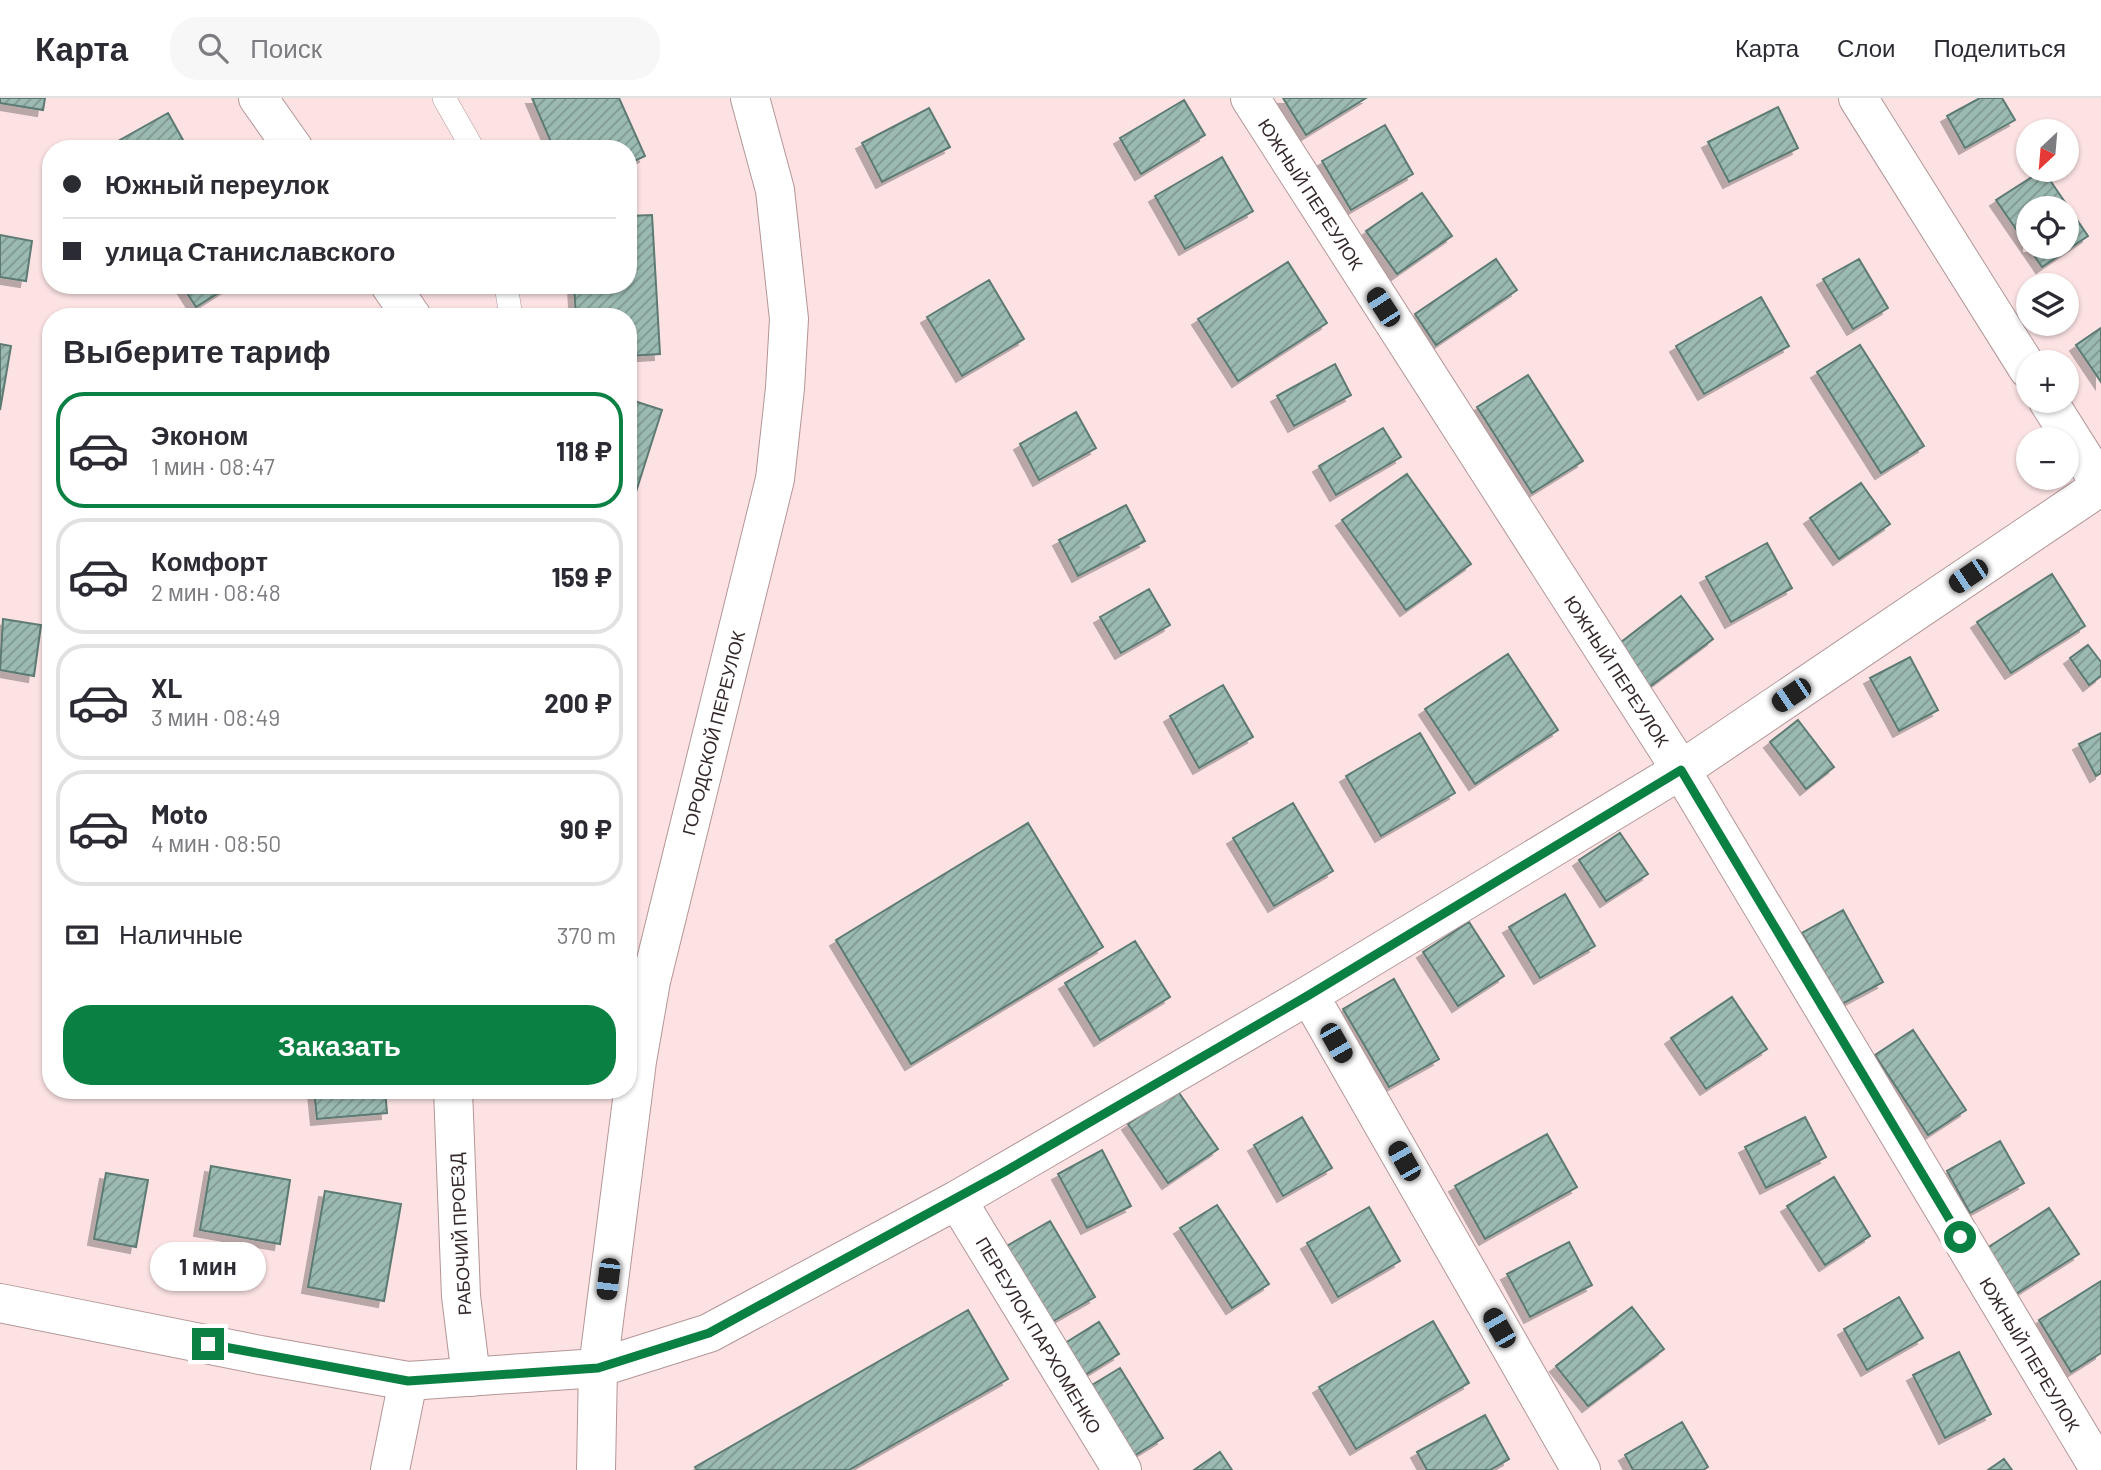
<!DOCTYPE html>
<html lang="ru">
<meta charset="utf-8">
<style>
:root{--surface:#fff;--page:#f7f7f7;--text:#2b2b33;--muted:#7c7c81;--line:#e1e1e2;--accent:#0b8043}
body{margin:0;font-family:Barlow,sans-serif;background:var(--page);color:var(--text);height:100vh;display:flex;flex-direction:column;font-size:26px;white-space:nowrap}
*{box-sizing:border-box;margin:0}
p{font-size:23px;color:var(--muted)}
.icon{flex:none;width:38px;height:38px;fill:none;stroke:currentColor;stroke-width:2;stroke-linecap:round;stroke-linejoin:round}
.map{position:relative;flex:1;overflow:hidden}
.drawer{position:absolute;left:42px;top:210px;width:595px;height:791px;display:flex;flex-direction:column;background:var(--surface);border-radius:28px;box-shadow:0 2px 5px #0004}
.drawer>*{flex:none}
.top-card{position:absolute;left:42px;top:42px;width:595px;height:154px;border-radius:28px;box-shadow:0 2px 5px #0004;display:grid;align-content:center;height:154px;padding:0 21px;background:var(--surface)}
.needle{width:46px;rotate:206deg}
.buttons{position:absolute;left:2016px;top:21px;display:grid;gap:14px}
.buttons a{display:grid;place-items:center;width:63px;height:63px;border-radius:50%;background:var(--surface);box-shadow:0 2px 5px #0004;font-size:35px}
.end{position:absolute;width:32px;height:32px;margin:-16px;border:9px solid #0b8043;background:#fff;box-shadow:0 0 0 4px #fff}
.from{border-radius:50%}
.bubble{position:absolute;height:49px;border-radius:24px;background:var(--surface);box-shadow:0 2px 5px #0004;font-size:23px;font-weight:700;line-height:49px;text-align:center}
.car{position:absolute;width:21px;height:42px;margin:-21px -10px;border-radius:9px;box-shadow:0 0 5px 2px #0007;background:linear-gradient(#222 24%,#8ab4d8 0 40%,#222 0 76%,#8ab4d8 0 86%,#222 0)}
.top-card b{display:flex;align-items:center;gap:24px;height:66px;font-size:26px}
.top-card b+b{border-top:2px solid var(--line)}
.top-card i{width:18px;height:18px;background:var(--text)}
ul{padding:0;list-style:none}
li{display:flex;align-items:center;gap:21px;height:116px;margin:0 14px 10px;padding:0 7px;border:4px solid var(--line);border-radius:28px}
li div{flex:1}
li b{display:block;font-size:26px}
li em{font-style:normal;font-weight:700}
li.active{border-color:var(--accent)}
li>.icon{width:63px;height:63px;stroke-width:1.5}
h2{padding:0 21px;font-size:32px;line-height:84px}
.pay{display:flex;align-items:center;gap:18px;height:77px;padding:0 21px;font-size:26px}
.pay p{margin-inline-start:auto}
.primary-button{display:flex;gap:14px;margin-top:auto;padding:14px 21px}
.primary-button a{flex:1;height:80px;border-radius:28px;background:var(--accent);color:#fff;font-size:28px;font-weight:700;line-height:80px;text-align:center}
header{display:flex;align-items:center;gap:42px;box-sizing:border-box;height:98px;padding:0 35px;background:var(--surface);border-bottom:2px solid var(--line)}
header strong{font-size:33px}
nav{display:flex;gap:38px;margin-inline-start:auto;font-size:24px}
.search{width:490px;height:63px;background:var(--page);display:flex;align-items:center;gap:18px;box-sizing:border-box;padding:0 24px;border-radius:28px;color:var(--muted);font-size:26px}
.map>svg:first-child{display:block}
</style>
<header>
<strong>Карта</strong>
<div class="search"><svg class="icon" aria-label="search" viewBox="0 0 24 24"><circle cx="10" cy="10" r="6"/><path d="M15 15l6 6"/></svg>Поиск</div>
<nav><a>Карта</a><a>Слои</a><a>Поделиться</a></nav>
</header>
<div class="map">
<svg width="2101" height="1372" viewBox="0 0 2101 1372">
<defs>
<pattern id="building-hatch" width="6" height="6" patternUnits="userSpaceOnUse" patternTransform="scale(1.75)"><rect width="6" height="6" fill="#9bbab2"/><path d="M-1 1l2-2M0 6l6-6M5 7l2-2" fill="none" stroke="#7f9791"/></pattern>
<filter id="shadow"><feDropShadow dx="-6" dy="6" stdDeviation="0" flood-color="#0004"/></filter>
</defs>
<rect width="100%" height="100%" fill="#fce2e3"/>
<path fill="url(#building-hatch)" stroke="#5d7a73" stroke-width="2" fill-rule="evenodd" filter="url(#shadow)" d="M 0,0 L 45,0 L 43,12 L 0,5 Z
M 532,0 L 619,0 L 645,58 L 628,66 L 628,51 L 554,51 Z
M 1283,0 L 1366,0 L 1306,37 Z
M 1980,0 L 2002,0 L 2015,22 L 1965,50 L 1947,18 Z
M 1184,2 L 1205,37 L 1141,76 L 1120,40 Z
M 1778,9 L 1798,50 L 1729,84 L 1708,44 Z
M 929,10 L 950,49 L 882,84 L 862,45 Z
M 168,15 L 188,51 L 104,51 Z
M 1385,27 L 1413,76 L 1351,112 L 1322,63 Z
M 1222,59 L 1253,113 L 1185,151 L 1155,98 Z
M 2043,72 L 2088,138 L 2042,169 L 1996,102 ZM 2028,110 L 2067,110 L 2067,149 L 2028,149 Z
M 1422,95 L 1452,138 L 1397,176 L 1366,133 Z
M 652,117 L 660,256 L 628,258 L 628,219 L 576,219 L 574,187 L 628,187 L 628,118 Z
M 0,137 L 32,143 L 26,183 L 0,179 Z
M 1496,161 L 1517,192 L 1436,247 L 1415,216 Z
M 1859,161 L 1888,210 L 1853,231 L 1823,181 Z
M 1288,164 L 1327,225 L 1238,283 L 1198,221 Z
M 989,182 L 1024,241 L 962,278 L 927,219 Z
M 182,187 L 231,187 L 196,209 Z
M 1761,199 L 1789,248 L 1704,296 L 1676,248 Z
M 2101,230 L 2101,284 L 2076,247 Z
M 0,246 L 11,248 L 0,312 Z
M 1860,247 L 1924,348 L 1881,375 L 1817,274 Z
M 1335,266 L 1351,297 L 1294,328 L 1277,298 Z
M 1528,277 L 1583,363 L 1532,395 L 1477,309 Z
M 628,301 L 662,312 L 628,419 Z
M 1076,314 L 1096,350 L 1039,382 L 1020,346 Z
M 1383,330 L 1401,359 L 1336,397 L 1319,368 Z
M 1407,376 L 1471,466 L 1406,512 L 1342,422 Z
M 1861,385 L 1890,426 L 1839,461 L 1810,420 Z
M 1126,407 L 1145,443 L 1078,478 L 1059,442 Z
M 1767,445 L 1792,490 L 1731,524 L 1706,479 Z
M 2052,476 L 2085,528 L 2011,575 L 1977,524 Z
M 1149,491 L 1170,527 L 1121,555 L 1100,519 Z
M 1681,498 L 1713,541 L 1648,590 L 1616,548 Z
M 3,521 L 41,527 L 34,578 L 0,572 Z
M 2088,547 L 2101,564 L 2101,578 L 2089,587 L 2070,560 Z
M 1508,556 L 1558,632 L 1475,686 L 1425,611 Z
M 1910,559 L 1938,612 L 1899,633 L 1870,580 Z
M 1223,587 L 1253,639 L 1199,670 L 1170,618 Z
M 1798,622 L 1834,669 L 1806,691 L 1770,644 Z
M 1420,635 L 1455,695 L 1381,738 L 1346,678 Z
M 2101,635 L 2101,675 L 2096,678 L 2079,646 Z
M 1293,705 L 1333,773 L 1274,808 L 1233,740 Z
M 1028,725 L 1103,849 L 911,966 L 836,842 Z
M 1620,735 L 1648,776 L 1606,803 L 1579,762 Z
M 1565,796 L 1595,848 L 1540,880 L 1509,829 Z
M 1843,812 L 1883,884 L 1842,906 L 1802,835 Z
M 1469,824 L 1504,878 L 1458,908 L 1423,854 Z
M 1135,843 L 1170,899 L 1100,942 L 1065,885 Z
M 1394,881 L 1439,961 L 1389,989 L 1343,911 Z
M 1732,899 L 1767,951 L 1706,991 L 1671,940 Z
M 1913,932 L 1966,1012 L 1928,1037 L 1875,957 Z
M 314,992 L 385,992 L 387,1015 L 317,1021 Z
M 1177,992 L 1218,1051 L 1168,1085 L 1128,1026 Z
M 1302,1019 L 1332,1070 L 1283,1098 L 1254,1047 Z
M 1805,1019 L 1826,1059 L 1766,1090 L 1745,1049 Z
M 1547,1036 L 1577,1089 L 1485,1141 L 1455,1088 Z
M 2000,1043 L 2024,1085 L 1970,1115 L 1947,1073 Z
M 1102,1052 L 1131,1108 L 1087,1130 L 1058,1076 Z
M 211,1068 L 290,1082 L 280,1146 L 200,1132 Z
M 106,1075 L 148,1082 L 136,1149 L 94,1141 Z
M 1834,1079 L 1870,1138 L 1825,1167 L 1787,1108 Z
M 325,1093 L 401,1106 L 384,1203 L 308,1189 Z
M 1217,1107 L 1269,1186 L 1232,1210 L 1180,1130 Z
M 1369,1109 L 1400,1163 L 1338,1199 L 1307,1145 Z
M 2049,1110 L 2079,1156 L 2016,1196 L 1987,1150 Z
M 1050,1123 L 1095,1199 L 1050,1225 L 1005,1149 Z
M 1569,1144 L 1592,1187 L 1530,1219 L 1507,1176 Z
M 2101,1183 L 2101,1255 L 2071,1274 L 2039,1222 Z
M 1899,1199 L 1923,1240 L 1867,1272 L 1844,1231 Z
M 1632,1209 L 1664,1251 L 1588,1308 L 1556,1268 Z
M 968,1212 L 1008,1281 L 849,1372 L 697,1372 L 695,1369 Z
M 1433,1223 L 1469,1285 L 1356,1351 L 1319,1289 Z
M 1099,1224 L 1119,1256 L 1082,1279 L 1062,1247 Z
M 1959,1254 L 1991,1316 L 1945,1340 L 1913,1277 Z
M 1120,1270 L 1163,1340 L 1129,1361 L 1087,1290 Z
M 1485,1317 L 1509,1361 L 1490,1372 L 1427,1372 L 1417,1354 Z
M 1682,1324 L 1708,1369 L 1703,1372 L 1633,1372 L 1625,1357 Z
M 1220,1354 L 1232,1372 L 1194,1372 Z
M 2004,1361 L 2012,1372 L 1988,1372 Z"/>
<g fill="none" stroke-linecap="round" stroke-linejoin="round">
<g stroke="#b49697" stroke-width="24">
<path id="service" d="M 444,0 L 473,51
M 506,187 L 511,219"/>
</g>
<g stroke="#b49697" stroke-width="40">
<path id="minor" d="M 258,0 L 294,51
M 1250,0 L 1681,672 L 2100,1372
M 1858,0 L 2028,271
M 390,187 L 412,219
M 2048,303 L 2101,387
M 1309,897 L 1581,1372
M 453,992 L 461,1198 L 471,1279
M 957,1102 L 1122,1372
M 598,1270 L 709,1235 L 957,1102 L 1309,897 L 1681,672 L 2101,388
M 390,1372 L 408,1283"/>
</g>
<g stroke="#b49697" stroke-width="40">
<path id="tertiary" d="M 0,1205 L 260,1257 L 408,1283 L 598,1270"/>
</g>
<g stroke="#b49697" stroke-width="40">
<path id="secondary" d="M 596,1372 L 598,1270 L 637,963 L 651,883 L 775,381 L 785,290 L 789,221 L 775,92 L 750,0"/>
</g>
<use href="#service" stroke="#fff" stroke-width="23"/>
<use href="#minor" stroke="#fff" stroke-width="38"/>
<use href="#tertiary" stroke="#fff" stroke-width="38"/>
<use href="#secondary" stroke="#fff" stroke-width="38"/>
</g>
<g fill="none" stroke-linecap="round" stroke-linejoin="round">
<path stroke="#0b8043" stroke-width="9" d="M 208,1246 L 408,1283 L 598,1270 L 709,1235 L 1004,1074 L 1309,897 L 1681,672 L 1960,1139"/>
</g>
<g text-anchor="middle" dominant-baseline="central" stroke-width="5" stroke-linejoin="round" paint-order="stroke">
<g font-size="18" fill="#35292a" stroke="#fff">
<text transform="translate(1311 96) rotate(57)">ЮЖНЫЙ ПЕРЕУЛОК</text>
<text transform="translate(1617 573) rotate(57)">ЮЖНЫЙ ПЕРЕУЛОК</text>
<text transform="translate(713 635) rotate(-76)">ГОРОДСКОЙ ПЕРЕУЛОК</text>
<text transform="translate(460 1136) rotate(-93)">РАБОЧИЙ ПРОЕЗД</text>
<text transform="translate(1039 1237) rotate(59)">ПЕРЕУЛОК ПАРХОМЕНКО</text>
<text transform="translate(2030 1256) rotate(59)">ЮЖНЫЙ ПЕРЕУЛОК</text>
</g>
</g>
</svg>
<div class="buttons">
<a><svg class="needle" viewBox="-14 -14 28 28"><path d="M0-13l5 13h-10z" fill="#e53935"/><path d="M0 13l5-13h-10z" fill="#7c7c81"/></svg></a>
<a><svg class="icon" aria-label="locate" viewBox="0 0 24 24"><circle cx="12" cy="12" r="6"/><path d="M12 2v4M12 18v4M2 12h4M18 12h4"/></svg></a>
<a><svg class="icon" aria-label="layers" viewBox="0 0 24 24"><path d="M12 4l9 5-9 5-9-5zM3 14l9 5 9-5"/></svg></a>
<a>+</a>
<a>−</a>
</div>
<i class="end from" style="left:1960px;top:1139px"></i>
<i class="end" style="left:208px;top:1246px"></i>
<div class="bubble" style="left:150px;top:1144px;width:116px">1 мин</div>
<i class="car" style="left:1383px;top:209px;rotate:327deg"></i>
<i class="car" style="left:1968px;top:478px;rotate:236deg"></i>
<i class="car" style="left:1791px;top:597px;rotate:236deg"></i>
<i class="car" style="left:1336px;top:945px;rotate:150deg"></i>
<i class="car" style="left:1404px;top:1063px;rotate:330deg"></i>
<i class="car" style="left:608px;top:1181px;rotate:187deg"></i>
<i class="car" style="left:1499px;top:1230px;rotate:330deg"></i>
<div class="top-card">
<b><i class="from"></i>Южный переулок</b>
<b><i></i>улица Станиславского</b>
</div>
<section class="drawer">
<h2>Выберите тариф</h2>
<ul>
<li class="active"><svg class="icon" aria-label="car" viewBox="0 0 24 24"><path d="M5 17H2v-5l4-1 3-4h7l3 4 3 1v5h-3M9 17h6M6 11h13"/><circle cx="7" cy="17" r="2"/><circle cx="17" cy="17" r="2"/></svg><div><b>Эконом</b><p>1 мин · 08:47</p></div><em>118 ₽</em></li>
<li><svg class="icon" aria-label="car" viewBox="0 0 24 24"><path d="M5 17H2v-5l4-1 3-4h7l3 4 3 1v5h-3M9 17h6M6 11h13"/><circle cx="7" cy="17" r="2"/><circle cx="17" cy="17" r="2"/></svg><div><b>Комфорт</b><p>2 мин · 08:48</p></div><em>159 ₽</em></li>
<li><svg class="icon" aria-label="car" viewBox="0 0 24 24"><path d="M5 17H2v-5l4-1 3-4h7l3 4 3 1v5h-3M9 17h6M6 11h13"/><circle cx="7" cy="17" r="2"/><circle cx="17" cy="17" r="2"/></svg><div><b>XL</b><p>3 мин · 08:49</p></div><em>200 ₽</em></li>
<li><svg class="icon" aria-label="car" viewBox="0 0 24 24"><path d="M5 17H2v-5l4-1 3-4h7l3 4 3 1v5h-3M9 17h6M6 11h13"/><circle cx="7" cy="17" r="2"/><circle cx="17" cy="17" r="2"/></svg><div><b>Moto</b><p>4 мин · 08:50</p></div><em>90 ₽</em></li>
</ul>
<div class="pay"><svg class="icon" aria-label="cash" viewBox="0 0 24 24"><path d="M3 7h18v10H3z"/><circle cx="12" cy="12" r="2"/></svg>Наличные<p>370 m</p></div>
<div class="primary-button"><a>Заказать</a></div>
</section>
</div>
